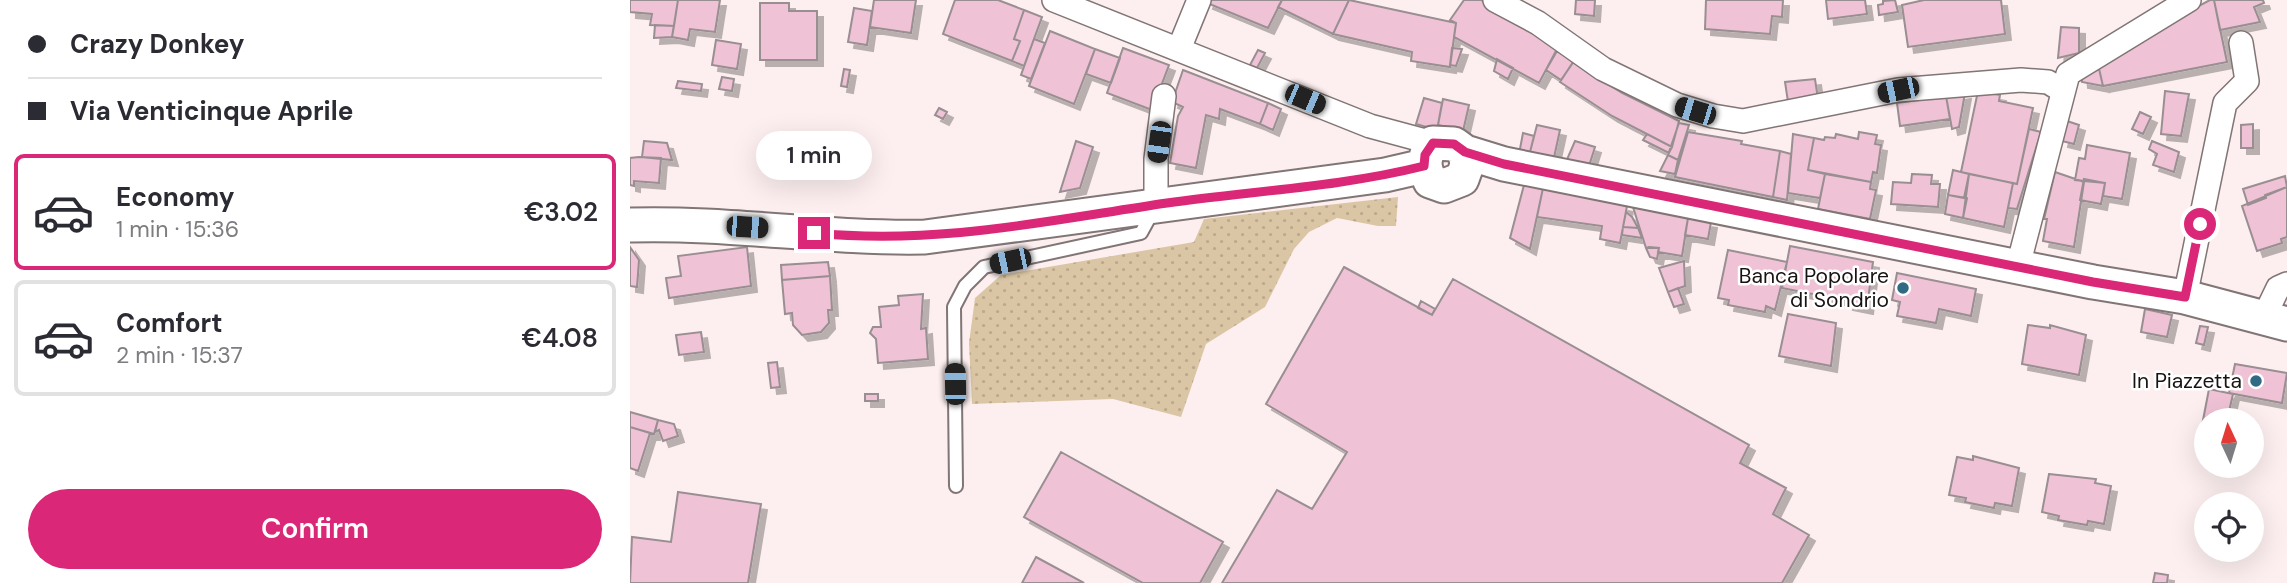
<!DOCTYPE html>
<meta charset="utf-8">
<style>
:root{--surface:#fff;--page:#f2f2f3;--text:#2b2b33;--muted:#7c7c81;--line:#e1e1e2;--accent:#db2777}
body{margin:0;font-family:"DM Sans",sans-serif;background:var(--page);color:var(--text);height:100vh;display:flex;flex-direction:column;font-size:26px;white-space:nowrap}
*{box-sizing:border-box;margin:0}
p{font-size:23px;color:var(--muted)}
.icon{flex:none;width:38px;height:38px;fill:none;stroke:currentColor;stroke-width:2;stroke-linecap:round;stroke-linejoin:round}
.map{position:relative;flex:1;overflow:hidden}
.panel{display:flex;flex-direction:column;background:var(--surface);width:630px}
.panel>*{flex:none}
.top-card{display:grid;align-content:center;height:154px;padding:0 28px;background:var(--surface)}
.needle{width:46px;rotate:356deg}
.buttons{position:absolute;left:1564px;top:408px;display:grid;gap:14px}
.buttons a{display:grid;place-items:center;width:70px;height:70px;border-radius:50%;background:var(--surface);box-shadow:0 7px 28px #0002;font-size:35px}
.end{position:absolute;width:32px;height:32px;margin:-16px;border:9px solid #db2777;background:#fff;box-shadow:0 0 0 4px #fff}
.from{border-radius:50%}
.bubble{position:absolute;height:49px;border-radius:24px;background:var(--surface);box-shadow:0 7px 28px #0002;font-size:23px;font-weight:600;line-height:49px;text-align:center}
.car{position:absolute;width:21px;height:42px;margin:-21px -10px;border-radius:9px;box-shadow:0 0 5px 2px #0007;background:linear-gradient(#222 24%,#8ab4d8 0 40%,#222 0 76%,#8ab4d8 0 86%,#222 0)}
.top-card b{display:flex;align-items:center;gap:24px;height:66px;font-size:26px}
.top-card b+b{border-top:2px solid var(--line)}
.top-card i{width:18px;height:18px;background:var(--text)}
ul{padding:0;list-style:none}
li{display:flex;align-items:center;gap:21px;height:116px;margin:0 14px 10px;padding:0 14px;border:4px solid var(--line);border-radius:10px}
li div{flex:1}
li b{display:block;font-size:26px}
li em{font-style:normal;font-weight:600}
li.on{border-color:var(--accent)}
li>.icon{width:63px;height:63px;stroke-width:1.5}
.cta{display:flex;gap:14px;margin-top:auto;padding:14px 28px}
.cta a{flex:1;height:80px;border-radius:42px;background:var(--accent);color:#fff;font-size:28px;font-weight:600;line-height:80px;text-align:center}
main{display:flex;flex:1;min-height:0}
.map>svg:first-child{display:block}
</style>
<main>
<section class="panel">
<div class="top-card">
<b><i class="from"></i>Crazy Donkey</b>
<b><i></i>Via Venticinque Aprile</b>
</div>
<ul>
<li class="on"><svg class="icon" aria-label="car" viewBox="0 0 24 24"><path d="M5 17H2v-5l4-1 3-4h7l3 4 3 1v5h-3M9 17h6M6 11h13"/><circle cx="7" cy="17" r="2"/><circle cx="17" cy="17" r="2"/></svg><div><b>Economy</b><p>1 min · 15:36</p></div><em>€3.02</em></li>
<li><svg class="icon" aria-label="car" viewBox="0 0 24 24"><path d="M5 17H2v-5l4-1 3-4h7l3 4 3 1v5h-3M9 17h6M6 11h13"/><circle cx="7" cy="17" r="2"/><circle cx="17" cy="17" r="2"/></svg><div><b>Comfort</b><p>2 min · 15:37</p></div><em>€4.08</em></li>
</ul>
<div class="cta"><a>Confirm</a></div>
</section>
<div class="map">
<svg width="1657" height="583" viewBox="0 0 1657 583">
<defs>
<pattern id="park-dots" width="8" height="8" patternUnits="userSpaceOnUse" patternTransform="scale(1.75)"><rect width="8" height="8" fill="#dac6a4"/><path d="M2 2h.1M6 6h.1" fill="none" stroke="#baa98c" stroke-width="1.8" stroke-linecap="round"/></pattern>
<filter id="shadow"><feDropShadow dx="6" dy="6" stdDeviation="0" flood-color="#0004"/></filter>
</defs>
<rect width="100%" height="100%" fill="#fdefef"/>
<path fill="url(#park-dots)" d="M 768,197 L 766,226 L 748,226 L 707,218 L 679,232 L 664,249 L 635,307 L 576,344 L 551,417 L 483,399 L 342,404 L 339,343 L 345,298 L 371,275 L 564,242 L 574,219 Z"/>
<path fill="#efc3d5" stroke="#998e92" stroke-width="2" filter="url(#shadow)" d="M 0,0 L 48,0 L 44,26 L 20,25 L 22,14 L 0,12 Z
M 48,0 L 90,0 L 85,32 L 60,29 L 58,40 L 42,37 Z
M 244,0 L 286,0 L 281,33 L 240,27 Z
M 325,0 L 368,0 L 394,10 L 384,39 L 390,41 L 382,61 L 313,34 Z
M 578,0 L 652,0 L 638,28 L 577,3 Z
M 652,0 L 719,0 L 703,34 L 648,7 Z
M 719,0 L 826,23 L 820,67 L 781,61 L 782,52 L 703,34 Z
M 834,0 L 851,0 L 892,23 L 927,49 L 909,83 L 824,37 L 826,23 L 820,20 Z
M 946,0 L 965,0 L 964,16 L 945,14 Z
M 1076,0 L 1153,0 L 1152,17 L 1142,16 L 1140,34 L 1075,29 Z
M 1196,0 L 1235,0 L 1237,14 L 1198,19 Z
M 1265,0 L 1268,12 L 1249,15 L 1248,5 L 1253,4 L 1253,1 Z
M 1294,0 L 1371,0 L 1375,34 L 1278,47 L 1272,5 Z
M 1580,0 L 1584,0 L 1597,62 L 1473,86 L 1467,60 Z
M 1584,0 L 1633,0 L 1634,3 L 1624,7 L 1630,22 L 1590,30 Z
M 130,3 L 159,3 L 159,11 L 187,11 L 187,60 L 130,60 Z
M 224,8 L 242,11 L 237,45 L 218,42 Z
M 394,10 L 412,17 L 394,66 L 382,61 L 390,41 L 384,39 Z
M 25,25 L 44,26 L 42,37 L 24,38 Z
M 1431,27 L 1449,28 L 1449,53 L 1428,58 Z
M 420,31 L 465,49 L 444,104 L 399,86 Z
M 404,39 L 415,43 L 401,79 L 391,75 Z
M 86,40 L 111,44 L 107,69 L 82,65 Z
M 493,48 L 539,65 L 522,110 L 477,93 Z
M 822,48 L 832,49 L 826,66 L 820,65 Z
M 465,49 L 490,58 L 481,83 L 456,74 Z
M 628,50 L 635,53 L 627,68 L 620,65 Z
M 927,51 L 944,61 L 931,80 L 916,70 Z
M 867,59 L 883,68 L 878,79 L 864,71 Z
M 1467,60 L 1473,86 L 1452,82 L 1451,69 Z
M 943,62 L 992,93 L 1049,121 L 1042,147 L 982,116 L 930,82 Z
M 214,69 L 220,70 L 217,87 L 211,86 Z
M 553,70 L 638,103 L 630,124 L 590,109 L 589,119 L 576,115 L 566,168 L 540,163 L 548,116 L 553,107 L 542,102 Z
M 92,77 L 104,79 L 102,91 L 89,89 Z
M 1185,79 L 1188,99 L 1158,102 L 1155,82 Z
M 48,81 L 72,84 L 71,91 L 46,88 Z
M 1348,91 L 1370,95 L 1369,101 L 1403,108 L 1387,184 L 1331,172 Z
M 1535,91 L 1559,94 L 1551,136 L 1531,134 Z
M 1335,93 L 1329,127 L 1322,129 L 1316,96 Z
M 1316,96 L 1320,119 L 1270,126 L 1267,103 Z
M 794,98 L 812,103 L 807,130 L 786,124 Z
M 813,99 L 839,105 L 833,131 L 808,125 Z
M 638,103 L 651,109 L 643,130 L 630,124 Z
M 309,108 L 317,112 L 313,119 L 305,115 Z
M 1510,112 L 1521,117 L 1513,134 L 1502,129 Z
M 1437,121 L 1449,125 L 1444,144 L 1432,141 Z
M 1049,123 L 1059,125 L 1048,160 L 1038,155 Z
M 1623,124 L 1623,148 L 1611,148 L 1611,125 Z
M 907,125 L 930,130 L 923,162 L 899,156 Z
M 1399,129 L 1411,132 L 1387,209 L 1378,208 L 1383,183 L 1387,184 Z
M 1058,132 L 1112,141 L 1111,144 L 1150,151 L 1143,197 L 1045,177 Z
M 1229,132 L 1247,135 L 1245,144 L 1251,145 L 1247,173 L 1243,172 L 1241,182 L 1178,170 L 1184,138 L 1194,140 L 1195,137 L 1205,138 L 1206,134 L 1228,139 Z
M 893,133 L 904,136 L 899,156 L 889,154 Z
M 1017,134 L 1042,147 L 1039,153 L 1013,140 Z
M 1163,134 L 1184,138 L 1178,170 L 1195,174 L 1190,198 L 1158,193 Z
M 14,141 L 37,143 L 42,160 L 12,157 Z
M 446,141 L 463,147 L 450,188 L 430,192 Z
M 945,141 L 965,147 L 958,169 L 935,164 Z
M 1522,141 L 1549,152 L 1544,172 L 1523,165 L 1527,154 L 1519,149 Z
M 1457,145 L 1500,153 L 1492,199 L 1473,196 L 1475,183 L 1445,180 L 1449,158 L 1455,159 Z
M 1150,151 L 1161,154 L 1157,200 L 1143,197 Z
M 1038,155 L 1048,160 L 1045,174 L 1030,171 Z
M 9,157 L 31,158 L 29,183 L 4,181 L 4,186 L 0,185 L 0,158 Z
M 1323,170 L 1339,174 L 1334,198 L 1318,195 Z
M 1425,172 L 1454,182 L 1444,247 L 1413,241 L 1417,219 L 1414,219 Z
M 1195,174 L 1241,182 L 1240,189 L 1246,190 L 1240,219 L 1188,209 Z
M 1282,174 L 1302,175 L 1301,184 L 1310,184 L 1308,207 L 1261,204 L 1263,182 L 1281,183 Z
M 1339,174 L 1383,183 L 1374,227 L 1333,218 Z
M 1655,176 L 1657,187 L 1635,195 L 1636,198 L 1618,205 L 1613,189 Z
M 1454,179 L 1475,183 L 1471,204 L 1450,200 Z
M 894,185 L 913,188 L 900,249 L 880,238 Z
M 1657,187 L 1657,237 L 1651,239 L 1652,243 L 1627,251 L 1612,206 Z
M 913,188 L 997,206 L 990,243 L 970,239 L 972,226 L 907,217 Z
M 1318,195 L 1337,198 L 1333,218 L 1315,214 Z
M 1003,207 L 1058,218 L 1052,256 L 1028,252 L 1029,248 L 1016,248 Z
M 996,212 L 1002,217 L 1008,228 L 993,227 Z
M 1058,218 L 1081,222 L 1078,239 L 1055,235 Z
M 993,227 L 1008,228 L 1012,238 L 992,235 Z
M 1160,246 L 1243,262 L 1237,308 L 1217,304 L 1218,301 L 1152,288 Z
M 0,247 L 9,260 L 7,287 L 0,286 Z
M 117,247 L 121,286 L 39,298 L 36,278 L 51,276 L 48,256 Z
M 1019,247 L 1029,248 L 1027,259 L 1020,257 L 1016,248 Z
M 1098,250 L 1157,262 L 1145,310 L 1136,306 L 1135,312 L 1098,305 L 1099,300 L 1088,298 Z
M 1054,261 L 1055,286 L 1038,292 L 1029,268 Z
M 198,262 L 200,276 L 152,280 L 151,265 Z
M 714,267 L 802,315 L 823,279 L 1119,445 L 1110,463 L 1156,488 L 1143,514 L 1179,535 L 1152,583 L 592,583 L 647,490 L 682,509 L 717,452 L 636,404 Z
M 1267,273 L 1346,289 L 1341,316 L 1309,309 L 1306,323 L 1267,316 L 1270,302 L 1262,300 Z
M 200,276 L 202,310 L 198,310 L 199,323 L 191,332 L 172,335 L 163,325 L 162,313 L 155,314 L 152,280 Z
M 1048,288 L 1054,304 L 1044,307 L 1038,292 Z
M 293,294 L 291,329 L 296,328 L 298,359 L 248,363 L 246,339 L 240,333 L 243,327 L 251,327 L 249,307 L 269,305 L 268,296 Z
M 791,301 L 805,309 L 802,315 L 788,308 Z
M 1515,309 L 1542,315 L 1537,337 L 1511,332 Z
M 1158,314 L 1206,323 L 1201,366 L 1149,356 Z
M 1398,325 L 1420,328 L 1420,325 L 1456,335 L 1449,375 L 1392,364 Z
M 1570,326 L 1578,327 L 1574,345 L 1566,343 Z
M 71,332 L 74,352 L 49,355 L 46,335 Z
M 147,362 L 150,387 L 141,388 L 138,363 Z
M 1605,364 L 1657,373 L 1652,403 L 1599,393 Z
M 1579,389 L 1603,394 L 1597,420 L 1577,420 L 1577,442 L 1569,441 Z
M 235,394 L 248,394 L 248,401 L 235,401 Z
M 0,412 L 28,420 L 24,434 L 0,427 Z
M 28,420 L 44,424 L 48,436 L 33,441 L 29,430 L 25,432 Z
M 0,427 L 20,433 L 8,471 L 0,468 Z
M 431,452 L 593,542 L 570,583 L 513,583 L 394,517 Z
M 1343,456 L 1389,468 L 1382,506 L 1365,503 L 1364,508 L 1335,502 L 1336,498 L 1319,495 L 1327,457 L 1343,460 Z
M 1419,474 L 1466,479 L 1465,483 L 1481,486 L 1474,524 L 1458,521 L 1457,525 L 1428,520 L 1429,516 L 1412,512 Z
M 48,492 L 131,504 L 118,583 L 0,583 L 2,537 L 41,542 Z
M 406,557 L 454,583 L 392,583 Z
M 1525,573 L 1538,575 L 1537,583 L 1523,583 Z"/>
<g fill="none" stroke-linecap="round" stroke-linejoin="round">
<g stroke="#817575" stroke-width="16">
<path id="lane" d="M 326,486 L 324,307 L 335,286 L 354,267 L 511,233 L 523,211"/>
</g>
<g stroke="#817575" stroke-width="26">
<path id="street" d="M 424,0 L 740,126 L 803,143
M 865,0 L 908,23 L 973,69 L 1047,105 L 1083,116 L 1113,121 L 1268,90 L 1391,80 L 1418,82 L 1433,91
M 549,49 L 569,0
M 526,205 L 526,159 L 534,96
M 1388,266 L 1438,74 L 1559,0
M 1555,297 L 1595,103 L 1617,81 L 1611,43
M 1634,317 L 1648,288 L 1657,284"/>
</g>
<g stroke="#817575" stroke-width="37">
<path id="secondary" d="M 835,152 L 837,165 L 832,179 L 814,186 L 800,181 C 793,165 793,158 803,143 L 824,144 L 835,152 L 874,164 L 1463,282 L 1555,297 L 1657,324
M 0,225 C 99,222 196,239 295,237 L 755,175 L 794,166"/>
</g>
<use href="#lane" stroke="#fff" stroke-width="12"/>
<use href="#street" stroke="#fff" stroke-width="23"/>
<use href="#secondary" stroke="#fff" stroke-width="33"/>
</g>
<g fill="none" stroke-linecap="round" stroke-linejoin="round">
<path stroke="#db2777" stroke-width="9" d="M 184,233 C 309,245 415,221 537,203 C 622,191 710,187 794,166 L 795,155 L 803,143 L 824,144 L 835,152 L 874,164 L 1463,282 L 1555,297 L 1570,224"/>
</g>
<g fill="#326a84" stroke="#fff" stroke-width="2.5">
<circle cx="1273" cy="288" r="7"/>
<circle cx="1626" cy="381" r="7"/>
</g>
<g text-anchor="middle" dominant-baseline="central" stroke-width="5" stroke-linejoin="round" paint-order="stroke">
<g font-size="21" fill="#181313" stroke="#fff" text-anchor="end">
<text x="1259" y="276">Banca Popolare<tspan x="1259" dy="24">di Sondrio</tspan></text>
<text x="1612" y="381">In Piazzetta</text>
</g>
</g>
</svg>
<div class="buttons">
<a><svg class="needle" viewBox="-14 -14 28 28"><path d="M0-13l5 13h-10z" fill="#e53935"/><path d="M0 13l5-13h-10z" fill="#7c7c81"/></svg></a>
<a><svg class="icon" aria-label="locate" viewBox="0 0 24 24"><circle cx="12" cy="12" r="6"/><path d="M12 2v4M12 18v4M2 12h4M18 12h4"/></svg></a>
</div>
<i class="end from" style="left:1570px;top:224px"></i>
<i class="end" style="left:184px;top:233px"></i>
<div class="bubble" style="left:126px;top:131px;width:116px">1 min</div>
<i class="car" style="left:1268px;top:90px;rotate:258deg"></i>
<i class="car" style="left:675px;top:99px;rotate:113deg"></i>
<i class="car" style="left:1065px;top:111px;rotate:287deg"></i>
<i class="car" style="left:529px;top:142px;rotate:188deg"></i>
<i class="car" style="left:117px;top:227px;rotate:94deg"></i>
<i class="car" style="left:380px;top:261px;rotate:258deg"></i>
<i class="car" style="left:325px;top:384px;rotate:359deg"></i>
</div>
</main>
